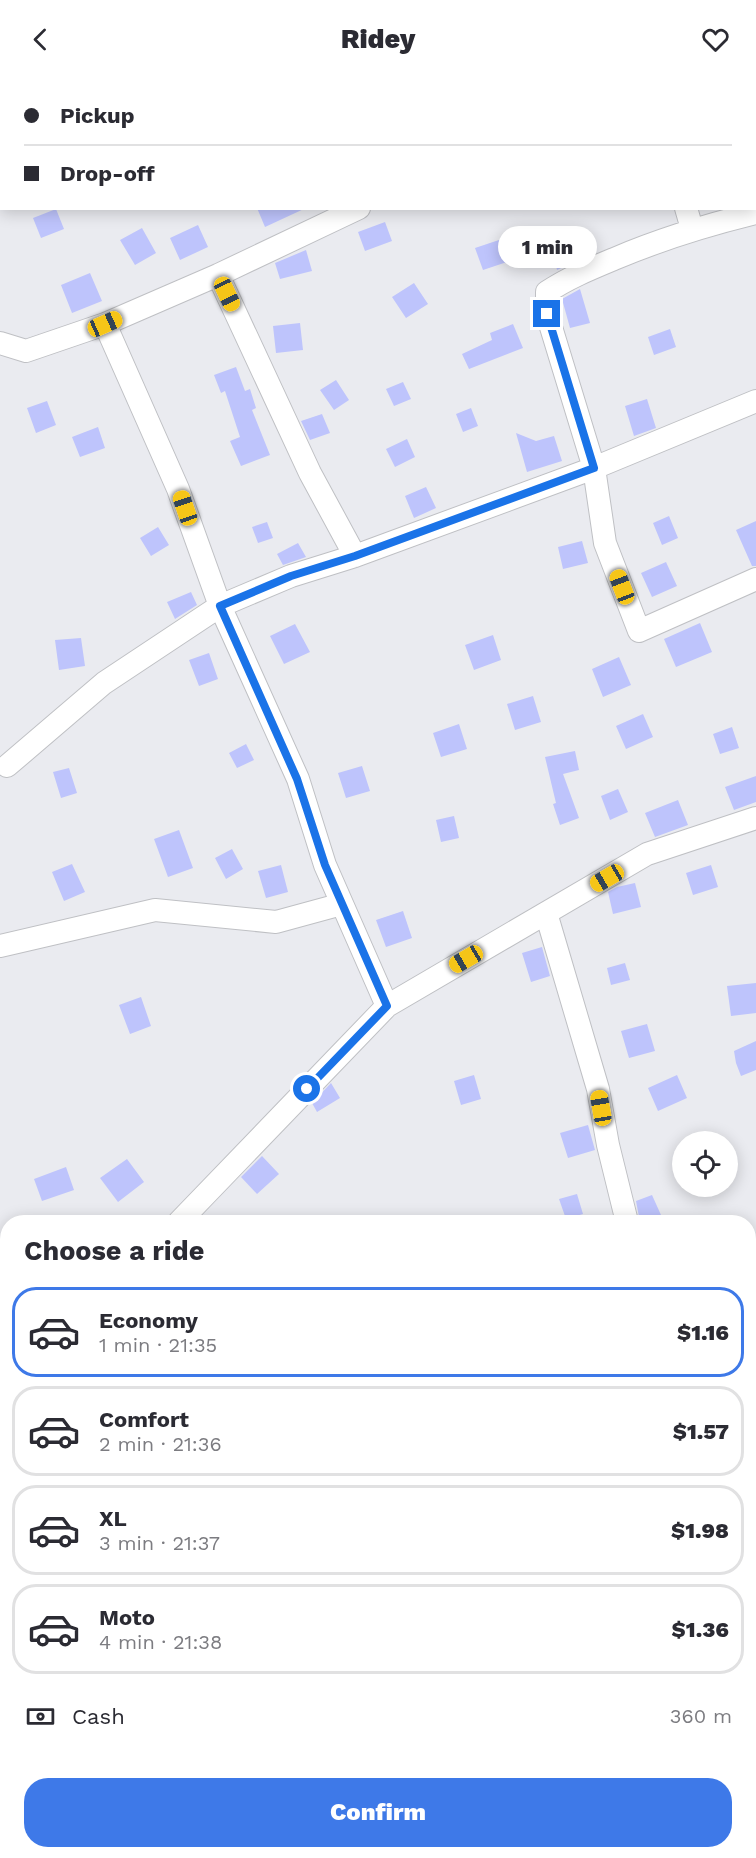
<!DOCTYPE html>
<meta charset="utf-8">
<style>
:root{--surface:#fff;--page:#f7f7f7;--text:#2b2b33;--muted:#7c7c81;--line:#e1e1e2;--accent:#3e79e8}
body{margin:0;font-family:"Work Sans",sans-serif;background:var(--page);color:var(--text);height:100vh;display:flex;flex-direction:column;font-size:22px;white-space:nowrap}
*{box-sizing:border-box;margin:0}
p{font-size:20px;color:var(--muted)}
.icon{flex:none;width:33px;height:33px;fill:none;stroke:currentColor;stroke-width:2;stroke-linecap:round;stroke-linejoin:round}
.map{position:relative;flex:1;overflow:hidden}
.details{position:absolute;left:0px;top:1137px;width:756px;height:644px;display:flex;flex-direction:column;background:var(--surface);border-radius:24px 24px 0 0;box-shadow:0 3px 15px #0003}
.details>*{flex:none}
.hud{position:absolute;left:0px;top:0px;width:756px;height:132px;box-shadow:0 3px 15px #0003;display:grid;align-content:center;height:132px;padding:0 24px;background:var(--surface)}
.controls{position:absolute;left:672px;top:1053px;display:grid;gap:12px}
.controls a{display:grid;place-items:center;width:66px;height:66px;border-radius:50%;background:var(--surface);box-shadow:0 3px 15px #0003;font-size:30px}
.end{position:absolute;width:27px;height:27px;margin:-14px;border:8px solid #1a73e8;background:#fff;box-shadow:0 0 0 3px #fff}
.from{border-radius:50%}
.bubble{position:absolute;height:42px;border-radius:21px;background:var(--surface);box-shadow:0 3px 15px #0003;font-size:20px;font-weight:800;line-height:42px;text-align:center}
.car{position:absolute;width:18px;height:36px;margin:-18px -9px;border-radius:8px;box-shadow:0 0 4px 2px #0007;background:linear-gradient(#f5c518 24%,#345 0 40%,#f5c518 0 76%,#345 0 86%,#f5c518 0)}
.hud b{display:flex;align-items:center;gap:21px;height:57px;font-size:22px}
.hud b+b{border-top:2px solid var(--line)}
.hud i{width:15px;height:15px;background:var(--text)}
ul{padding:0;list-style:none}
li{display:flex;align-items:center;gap:18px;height:90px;margin:0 12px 9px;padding:0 12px;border:3px solid var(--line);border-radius:24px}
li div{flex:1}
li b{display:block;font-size:22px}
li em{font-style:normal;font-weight:800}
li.on{border-color:var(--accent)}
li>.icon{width:54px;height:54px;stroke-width:1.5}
h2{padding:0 24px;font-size:27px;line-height:72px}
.pay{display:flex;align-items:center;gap:15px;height:66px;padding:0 24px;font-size:22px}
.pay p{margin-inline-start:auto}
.action{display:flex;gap:12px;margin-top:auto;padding:12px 24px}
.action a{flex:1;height:69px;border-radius:24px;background:var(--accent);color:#fff;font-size:24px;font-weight:800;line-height:69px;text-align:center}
header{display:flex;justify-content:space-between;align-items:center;height:78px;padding:0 24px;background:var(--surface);font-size:27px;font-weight:800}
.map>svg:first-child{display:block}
</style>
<header><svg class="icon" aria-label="back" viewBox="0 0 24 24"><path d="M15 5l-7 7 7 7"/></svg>Ridey<svg class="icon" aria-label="heart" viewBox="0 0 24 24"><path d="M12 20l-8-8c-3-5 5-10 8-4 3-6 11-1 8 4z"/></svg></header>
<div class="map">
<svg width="756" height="1780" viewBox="0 0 756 1780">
<rect width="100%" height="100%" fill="#eaebf0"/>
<path fill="#bec4fc" d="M 257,130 L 306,130 L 265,149 Z
M 56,131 L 64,151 L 41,160 L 33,140 Z
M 385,144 L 392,163 L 365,173 L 358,154 Z
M 198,147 L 208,169 L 180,182 L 170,160 Z
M 142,150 L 156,175 L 135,187 L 120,162 Z
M 499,162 L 507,184 L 483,192 L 475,170 Z
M 579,163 L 583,180 L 557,192 L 552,169 Z
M 306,172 L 312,193 L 280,201 L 275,185 Z
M 90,195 L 102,223 L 72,235 L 61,207 Z
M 414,205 L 428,226 L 406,240 L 392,219 Z
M 580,211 L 590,245 L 570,250 L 562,221 Z
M 300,245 L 303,272 L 276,275 L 273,248 Z
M 513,246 L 523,270 L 469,291 L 462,276 L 492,262 L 490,255 Z
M 670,251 L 676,269 L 654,277 L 648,259 Z
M 236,289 L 245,313 L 250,311 L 256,330 L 252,332 L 270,377 L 241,388 L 230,363 L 240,359 L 225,313 L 221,315 L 214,297 Z
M 336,302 L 349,322 L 334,332 L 320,312 Z
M 403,304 L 411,321 L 394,328 L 386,311 Z
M 647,321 L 656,350 L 634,358 L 625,328 Z
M 47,323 L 56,347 L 36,355 L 27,330 Z
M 471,330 L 478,348 L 463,354 L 456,336 Z
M 322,336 L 330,355 L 310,362 L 301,343 Z
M 98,349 L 105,370 L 80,379 L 72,359 Z
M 516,355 L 536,363 L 554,358 L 562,383 L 527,394 Z
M 407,361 L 415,379 L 395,389 L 386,371 Z
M 426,409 L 436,430 L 414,440 L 405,418 Z
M 669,438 L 678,460 L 662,467 L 653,445 Z
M 756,443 L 756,488 L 752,488 L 736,452 Z
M 267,444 L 273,460 L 258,465 L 252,449 Z
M 158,449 L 169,467 L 151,478 L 140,460 Z
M 582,463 L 588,485 L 563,491 L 558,469 Z
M 298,465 L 306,479 L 283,487 L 277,476 Z
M 666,484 L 677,508 L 652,519 L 641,495 Z
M 191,514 L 197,527 L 175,541 L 167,524 Z
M 700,545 L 712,574 L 676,589 L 664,561 Z
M 295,546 L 310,574 L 284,586 L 270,558 Z
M 493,557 L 501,582 L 474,592 L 465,567 Z
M 81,560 L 85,588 L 59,592 L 55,562 Z
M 209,575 L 218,601 L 199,608 L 189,582 Z
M 619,579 L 631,607 L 603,619 L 592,591 Z
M 533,618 L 541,644 L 515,652 L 507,626 Z
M 643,636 L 653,659 L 626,671 L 616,648 Z
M 459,646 L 467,671 L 441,679 L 433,655 Z
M 732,649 L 739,670 L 720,676 L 713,656 Z
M 246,666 L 254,682 L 237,690 L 229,675 Z
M 575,673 L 579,692 L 563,696 L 579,740 L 560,747 L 553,726 L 556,725 L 545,679 Z
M 362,688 L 370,713 L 346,720 L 338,695 Z
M 69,690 L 77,715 L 61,720 L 53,694 Z
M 756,698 L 756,724 L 734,732 L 725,709 Z
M 618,711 L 628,734 L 610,742 L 601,718 Z
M 678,722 L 688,747 L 655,759 L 645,735 Z
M 454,738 L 459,760 L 441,764 L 436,742 Z
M 179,752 L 193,790 L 168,799 L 154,761 Z
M 232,771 L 243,791 L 226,801 L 215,780 Z
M 72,786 L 85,814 L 64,823 L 52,794 Z
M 281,787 L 288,814 L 266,820 L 258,793 Z
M 711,787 L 718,809 L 693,817 L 686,795 Z
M 635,805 L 641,829 L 613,836 L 608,814 L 617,809 Z
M 403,833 L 412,860 L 386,869 L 376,842 Z
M 542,869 L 550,898 L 531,904 L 522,875 Z
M 625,885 L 630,902 L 611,907 L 607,890 Z
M 756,905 L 756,935 L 731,938 L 727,908 Z
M 141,919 L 151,948 L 130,956 L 119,927 Z
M 647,946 L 655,973 L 629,980 L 621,953 Z
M 756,963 L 756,992 L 741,998 L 736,985 L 734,973 Z
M 474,997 L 481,1021 L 461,1027 L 454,1003 Z
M 677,997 L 687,1020 L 658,1033 L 648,1010 Z
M 331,1005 L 340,1020 L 317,1034 L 312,1025 Z
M 588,1047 L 595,1072 L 568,1080 L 560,1055 Z
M 262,1078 L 279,1096 L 257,1116 L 241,1099 Z
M 127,1081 L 144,1104 L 118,1124 L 100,1100 Z
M 66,1089 L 74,1112 L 42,1123 L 34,1101 Z
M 577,1116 L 583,1136 L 566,1141 L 559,1121 Z
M 652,1117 L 661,1137 L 640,1144 L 636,1123 Z"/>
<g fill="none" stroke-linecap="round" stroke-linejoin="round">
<g stroke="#bfc0c4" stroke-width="24">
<path id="minor" d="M 629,0 L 630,2
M 682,2 L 685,0
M 686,130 L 692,151
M 756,135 C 707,147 661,161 614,181 C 590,191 568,200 547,214 L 547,236 L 594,390 L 605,465 L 639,553 L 756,501
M 218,197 L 310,395 L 355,478
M 105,246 L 178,411 L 220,528 L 298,701 L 325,787 L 387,928
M 0,265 L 26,273 L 105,246 L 218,197 L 359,130
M 7,688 L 104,605 L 220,528 L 291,498 L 355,478 L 594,390 L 756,323
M 546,835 L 598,1011 L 608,1067 L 627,1144
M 0,868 L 155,832 L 276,844 L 342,826
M 179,1144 L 387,928 L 647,776 L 756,740
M 748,1208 L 756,1209
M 0,1331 L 8,1323
M 0,1427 L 8,1435
M 748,1456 L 756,1459
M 748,1599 L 756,1600
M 0,1693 L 8,1693
M 328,1780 L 330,1773"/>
</g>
<use href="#minor" stroke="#fff" stroke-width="22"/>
</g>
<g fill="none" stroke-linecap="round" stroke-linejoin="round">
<path stroke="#1a73e8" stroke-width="8" d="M 307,1011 L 387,928 L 325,787 L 297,701 L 220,528 L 291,498 L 355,478 L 594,390 L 547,236"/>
</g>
</svg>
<div class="controls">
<a><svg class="icon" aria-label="locate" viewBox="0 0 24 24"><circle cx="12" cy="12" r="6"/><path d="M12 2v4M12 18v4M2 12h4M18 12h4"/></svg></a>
</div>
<i class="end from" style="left:307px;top:1011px"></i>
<i class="end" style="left:547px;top:236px"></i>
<div class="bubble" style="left:498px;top:148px;width:99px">1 min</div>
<i class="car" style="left:227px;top:216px;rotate:155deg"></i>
<i class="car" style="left:105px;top:246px;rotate:66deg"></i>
<i class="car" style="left:185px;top:430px;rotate:341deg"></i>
<i class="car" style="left:622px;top:509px;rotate:339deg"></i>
<i class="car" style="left:607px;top:800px;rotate:240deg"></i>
<i class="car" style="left:466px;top:881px;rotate:240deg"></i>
<i class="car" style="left:601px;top:1030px;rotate:350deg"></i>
<div class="hud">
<b><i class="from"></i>Pickup</b>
<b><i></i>Drop-off</b>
</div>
<section class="details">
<h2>Choose a ride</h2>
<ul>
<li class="on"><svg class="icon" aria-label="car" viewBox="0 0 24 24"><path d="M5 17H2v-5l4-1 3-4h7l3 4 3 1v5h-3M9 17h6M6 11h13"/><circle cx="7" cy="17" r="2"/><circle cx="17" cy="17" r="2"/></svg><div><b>Economy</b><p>1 min · 21:35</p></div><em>$1.16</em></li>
<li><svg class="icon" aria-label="car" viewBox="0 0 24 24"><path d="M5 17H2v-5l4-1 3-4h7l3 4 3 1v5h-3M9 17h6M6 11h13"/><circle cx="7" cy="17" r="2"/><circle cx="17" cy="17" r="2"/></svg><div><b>Comfort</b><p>2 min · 21:36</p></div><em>$1.57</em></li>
<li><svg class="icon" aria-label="car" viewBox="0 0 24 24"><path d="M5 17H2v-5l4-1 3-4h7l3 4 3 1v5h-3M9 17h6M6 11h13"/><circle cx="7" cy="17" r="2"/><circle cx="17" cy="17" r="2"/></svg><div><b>XL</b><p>3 min · 21:37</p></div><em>$1.98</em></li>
<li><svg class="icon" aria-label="car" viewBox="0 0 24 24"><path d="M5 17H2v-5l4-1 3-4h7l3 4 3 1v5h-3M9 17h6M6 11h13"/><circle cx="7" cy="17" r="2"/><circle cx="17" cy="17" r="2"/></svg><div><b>Moto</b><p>4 min · 21:38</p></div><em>$1.36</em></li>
</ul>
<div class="pay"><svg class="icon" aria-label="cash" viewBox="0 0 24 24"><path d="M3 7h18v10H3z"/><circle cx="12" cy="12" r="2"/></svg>Cash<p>360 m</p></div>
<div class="action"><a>Confirm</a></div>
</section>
</div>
